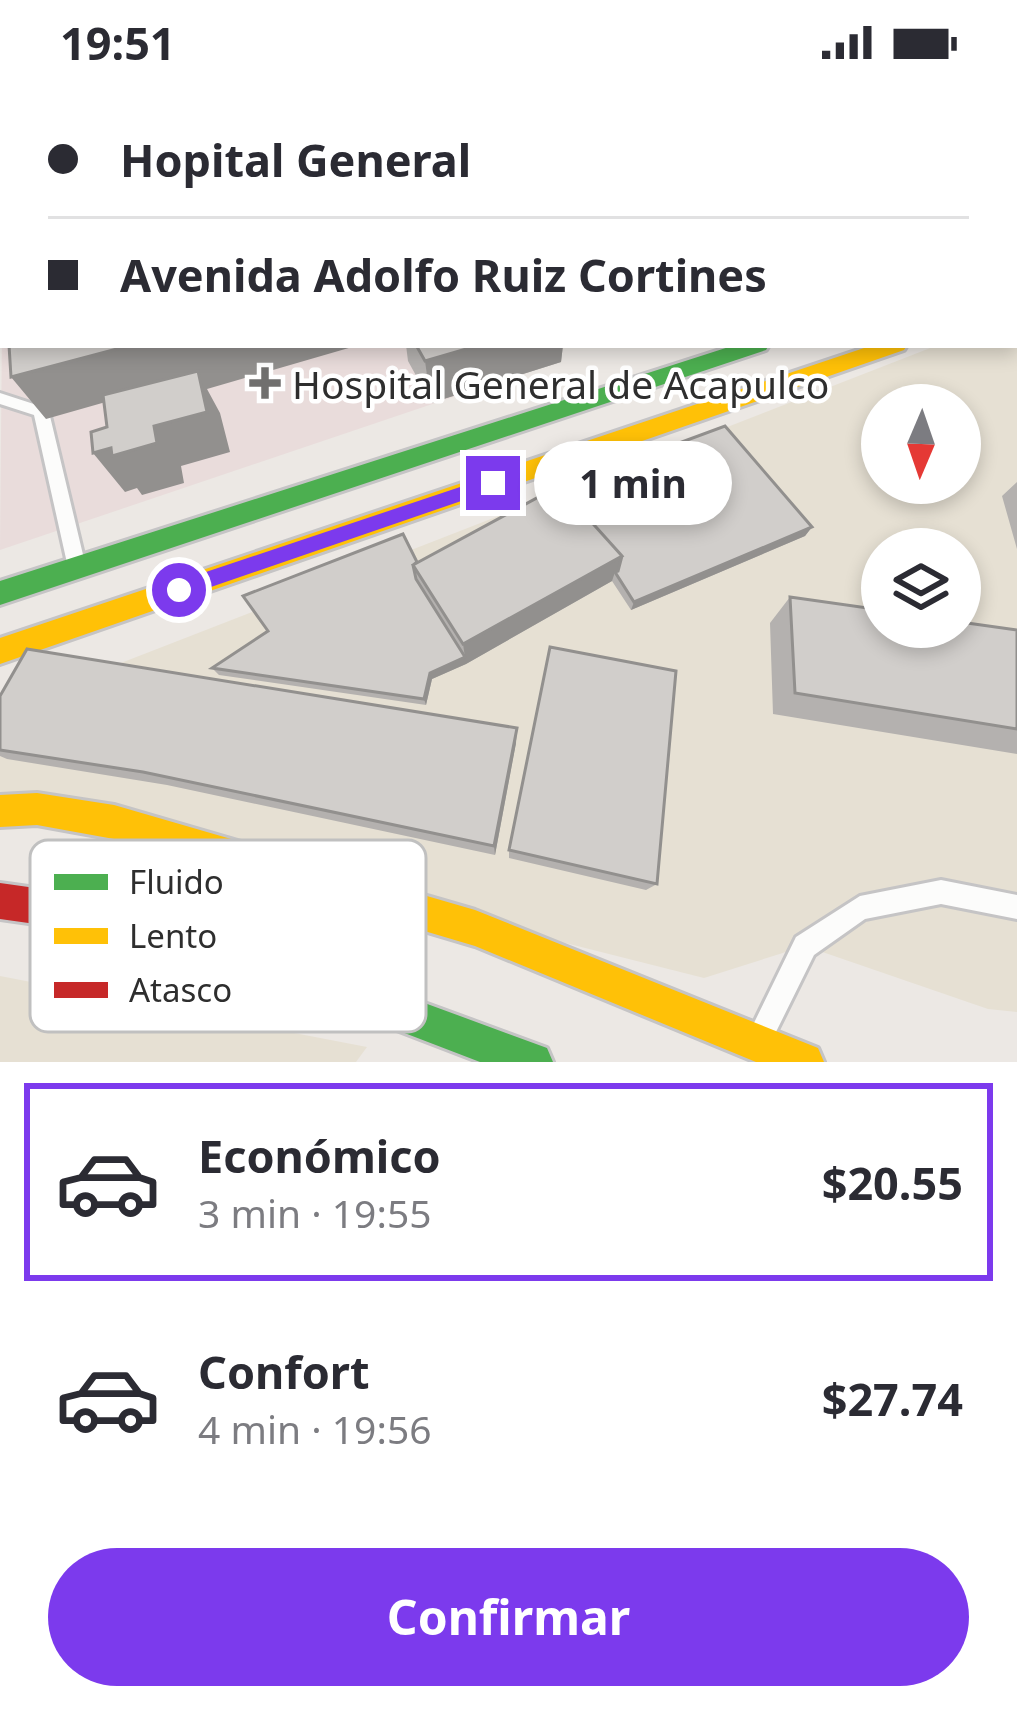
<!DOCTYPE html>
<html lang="es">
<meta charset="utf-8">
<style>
:root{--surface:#fff;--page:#f2f2f3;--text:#2b2b33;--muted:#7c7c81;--line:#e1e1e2;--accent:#7c3aed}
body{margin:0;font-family:"Noto Sans",sans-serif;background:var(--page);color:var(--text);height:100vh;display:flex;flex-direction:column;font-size:45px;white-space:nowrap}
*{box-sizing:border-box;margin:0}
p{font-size:39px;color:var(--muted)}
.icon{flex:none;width:66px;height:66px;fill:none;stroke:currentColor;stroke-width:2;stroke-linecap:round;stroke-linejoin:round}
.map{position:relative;height:978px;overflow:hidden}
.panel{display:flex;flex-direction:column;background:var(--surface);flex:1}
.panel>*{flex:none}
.banner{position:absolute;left:0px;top:0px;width:1017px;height:264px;box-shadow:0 6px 18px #0003;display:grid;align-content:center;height:264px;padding:0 48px;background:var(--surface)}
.needle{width:78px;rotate:182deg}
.buttons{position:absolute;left:861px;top:300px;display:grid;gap:24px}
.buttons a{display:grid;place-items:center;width:120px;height:120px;border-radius:50%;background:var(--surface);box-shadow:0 6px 18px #0003;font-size:60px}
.end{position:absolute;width:54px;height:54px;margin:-27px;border:15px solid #7c3aed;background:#fff;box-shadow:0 0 0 6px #fff}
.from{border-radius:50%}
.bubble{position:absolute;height:84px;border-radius:42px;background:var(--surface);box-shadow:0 6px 18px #0003;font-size:39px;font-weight:700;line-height:84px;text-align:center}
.banner b{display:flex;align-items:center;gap:42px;height:114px;font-size:45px}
.banner b+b{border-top:3px solid var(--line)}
.banner i{width:30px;height:30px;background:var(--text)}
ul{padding:21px 0 0;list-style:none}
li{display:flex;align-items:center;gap:36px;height:198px;margin:0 24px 18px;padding:0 24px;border:6px solid transparent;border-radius:0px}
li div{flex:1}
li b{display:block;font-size:45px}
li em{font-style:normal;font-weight:700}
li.active{border-color:var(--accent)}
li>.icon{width:108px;height:108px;stroke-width:1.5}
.button{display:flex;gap:24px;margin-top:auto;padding:24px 48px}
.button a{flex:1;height:138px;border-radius:72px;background:var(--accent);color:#fff;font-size:48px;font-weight:700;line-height:138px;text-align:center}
.status{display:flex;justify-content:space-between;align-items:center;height:84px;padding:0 60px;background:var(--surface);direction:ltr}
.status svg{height:33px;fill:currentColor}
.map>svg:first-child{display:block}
</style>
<div class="status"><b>19:51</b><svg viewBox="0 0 49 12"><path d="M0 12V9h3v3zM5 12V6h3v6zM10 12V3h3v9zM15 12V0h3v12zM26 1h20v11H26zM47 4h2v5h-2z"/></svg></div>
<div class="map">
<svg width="1017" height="978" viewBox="0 0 1017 978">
<rect width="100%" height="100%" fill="#ece8e4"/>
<path fill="#e6e0d3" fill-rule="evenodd" d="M 1017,230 L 1017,928 L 988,925 L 805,862 L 704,894 L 0,716 L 0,626 L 938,261 L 1014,261 ZM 882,321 L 960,321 L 960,399 L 882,399 ZM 882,465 L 960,465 L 960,543 L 882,543 Z
M 0,892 L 367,963 L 356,978 L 0,978 Z"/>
<path fill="#e9dcdb" d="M 3,132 L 3,261 L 522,261 L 539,284 L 0,466 Z"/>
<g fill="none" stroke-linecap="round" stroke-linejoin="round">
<g stroke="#c5c4c5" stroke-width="6">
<path id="lane" d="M 953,0 L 963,0 L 962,3 L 952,3 Z
M 0,309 L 46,324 L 49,328 L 85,479 L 82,484 L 70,484 L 67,479 L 34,331 L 0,320 Z
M 941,796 L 1017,811 L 1017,835 L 941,820 L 865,835 L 814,871 L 773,954 L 764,958 L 755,954 L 751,945 L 796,853 L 860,812 Z"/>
</g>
<g stroke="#c5c4c5" stroke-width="6">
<path id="street" d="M 165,0 L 190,0 L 191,1 L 167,3 Z
M 414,0 L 445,0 L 412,3 Z
M 0,49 L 3,49 L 3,63 L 0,63 Z
M 3,104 L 3,120 L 0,121 L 0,105 Z"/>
</g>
<g stroke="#c5c4c5" stroke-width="6">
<path id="fast" d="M 1014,185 L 1017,186 L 1017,199 L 1014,198 Z
M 735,261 L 769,261 L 766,266 L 0,521 L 0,497 Z
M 381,903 L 547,964 L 553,978 L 480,978 L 368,935 L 362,922 L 368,909 Z"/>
</g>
<g stroke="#c5c4c5" stroke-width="6">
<path id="slow" d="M 1014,214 L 1017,214 L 1014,228 Z
M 873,261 L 907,261 L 904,266 L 0,580 L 0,554 Z
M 37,709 L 114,721 L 475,826 L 818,964 L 824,978 L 756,978 L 475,862 L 114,755 L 37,741 L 0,743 L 0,711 Z"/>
</g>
<g stroke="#c5c4c5" stroke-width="6">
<path id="jam" d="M 0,799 L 71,809 L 381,903 L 394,909 L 400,922 L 394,935 L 381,941 L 71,845 L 0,835 Z"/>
</g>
<use href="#lane" fill="#fcfcfb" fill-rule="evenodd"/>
<use href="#street" fill="#fcfcfb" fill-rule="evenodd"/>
<use href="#fast" fill="#4caf50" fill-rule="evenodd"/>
<use href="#slow" fill="#ffc107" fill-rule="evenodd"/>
<use href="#jam" fill="#c62828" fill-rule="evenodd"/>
</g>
<path fill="#b4b1af" d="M 483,0 L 702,0 L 702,3 L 482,3 Z
M 708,0 L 839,0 L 840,3 L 709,3 Z
M 961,0 L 1017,0 L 1017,42 L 1014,41 L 1014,3 L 959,3 Z
M 406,261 L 563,261 L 561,278 L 431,319 L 408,277 Z
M 1017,398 L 1017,465 L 1002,412 Z
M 812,443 L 805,452 L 631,526 L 612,497 L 466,580 L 432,595 L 426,621 L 219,591 L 212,584 L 417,478 Z
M 790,513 L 1017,546 L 1017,670 L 773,630 L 770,539 Z
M 516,659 L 495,771 L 167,701 L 7,675 L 0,672 L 0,666 Z
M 509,766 L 657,800 L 646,806 L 509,774 Z"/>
<path fill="#92908e" d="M 3,209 L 3,260 L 0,261 L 0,210 Z
M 132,261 L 359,261 L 207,305 L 220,329 L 230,368 L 181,382 L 184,399 L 142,411 L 137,404 L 125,408 L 93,369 L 154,342 L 197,292 L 46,335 L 11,293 Z
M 480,261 L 563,261 L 561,278 L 431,319 L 425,277 Z
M 812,443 L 805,452 L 631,526 L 634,518 Z
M 622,472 L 617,492 L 615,488 L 612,497 L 466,580 L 463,560 Z
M 465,573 L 466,580 L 432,595 L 426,621 L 424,615 L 430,589 Z
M 517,644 L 516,659 L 495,771 L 494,762 Z"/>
<path fill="#d1cecb" stroke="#92908e" stroke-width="3" d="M 483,0 L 654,0 L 654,3 L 482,3 Z
M 727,0 L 839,0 L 840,3 L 728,3 Z
M 3,160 L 3,209 L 0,210 L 0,161 Z
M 9,261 L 132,261 L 11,293 Z
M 416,261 L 480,261 L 425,277 Z
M 198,287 L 207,328 L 154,342 L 157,359 L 112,372 L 111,364 L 93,369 L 91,348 L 107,343 L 103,311 Z
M 725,342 L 812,443 L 634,518 L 615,488 L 618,487 L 622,472 L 560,403 Z
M 559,402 L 622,472 L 463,560 L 413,481 Z
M 403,450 L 417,478 L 413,481 L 416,495 L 465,573 L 430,589 L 424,615 L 212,584 L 268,547 L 243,512 Z
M 790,513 L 882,526 L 882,543 L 960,543 L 960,538 L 1017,546 L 1017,645 L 795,609 Z
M 550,563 L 676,587 L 657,800 L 509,766 Z
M 27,565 L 517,644 L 494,762 L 143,688 L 0,666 L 0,612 Z"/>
<path fill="#7c3aed" d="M 493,392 L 502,399 L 499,404 L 179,514 L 169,506 L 179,497 Z"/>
<path fill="#706f6e" stroke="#fff" stroke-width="4.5" d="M259 281h12v12h12v12h-12v12h-12v-12h-12v-12h12z"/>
<g text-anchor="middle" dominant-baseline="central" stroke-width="9" stroke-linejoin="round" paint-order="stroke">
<g font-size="39" fill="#2e2e2e" stroke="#fff" text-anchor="start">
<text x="292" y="299">Hospital General de Acapulco</text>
</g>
</g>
<rect x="30" y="756" width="396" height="192" rx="18" fill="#fff" stroke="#c0c0c0" stroke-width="3"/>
<rect x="54" y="790" width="54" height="16" fill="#4caf50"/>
<rect x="54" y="844" width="54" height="16" fill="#ffc107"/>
<rect x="54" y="898" width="54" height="16" fill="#c62828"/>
<g font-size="33" fill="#2e2e2e">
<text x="129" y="810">Fluido</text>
<text x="129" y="864">Lento</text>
<text x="129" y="918">Atasco</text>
</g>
</svg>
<div class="buttons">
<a><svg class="needle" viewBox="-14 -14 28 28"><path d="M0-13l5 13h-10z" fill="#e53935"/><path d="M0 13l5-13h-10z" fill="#7c7c81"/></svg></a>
<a><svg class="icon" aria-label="layers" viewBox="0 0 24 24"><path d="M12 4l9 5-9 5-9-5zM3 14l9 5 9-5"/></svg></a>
</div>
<i class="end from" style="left:179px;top:506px"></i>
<i class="end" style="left:493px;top:399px"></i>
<div class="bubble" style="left:534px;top:357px;width:198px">1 min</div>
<div class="banner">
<b><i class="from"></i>Hopital General</b>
<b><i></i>Avenida Adolfo Ruiz Cortines</b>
</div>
</div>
<section class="panel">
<ul>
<li class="active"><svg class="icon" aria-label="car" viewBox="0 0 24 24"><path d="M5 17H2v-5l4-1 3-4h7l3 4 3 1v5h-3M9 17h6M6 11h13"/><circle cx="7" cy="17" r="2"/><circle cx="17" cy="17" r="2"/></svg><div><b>Económico</b><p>3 min · 19:55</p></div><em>$20.55</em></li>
<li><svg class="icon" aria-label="car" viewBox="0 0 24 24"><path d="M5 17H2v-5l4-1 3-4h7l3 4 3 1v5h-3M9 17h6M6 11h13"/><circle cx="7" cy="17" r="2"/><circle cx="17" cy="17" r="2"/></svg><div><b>Confort</b><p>4 min · 19:56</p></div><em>$27.74</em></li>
</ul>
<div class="button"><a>Confirmar</a></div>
</section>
